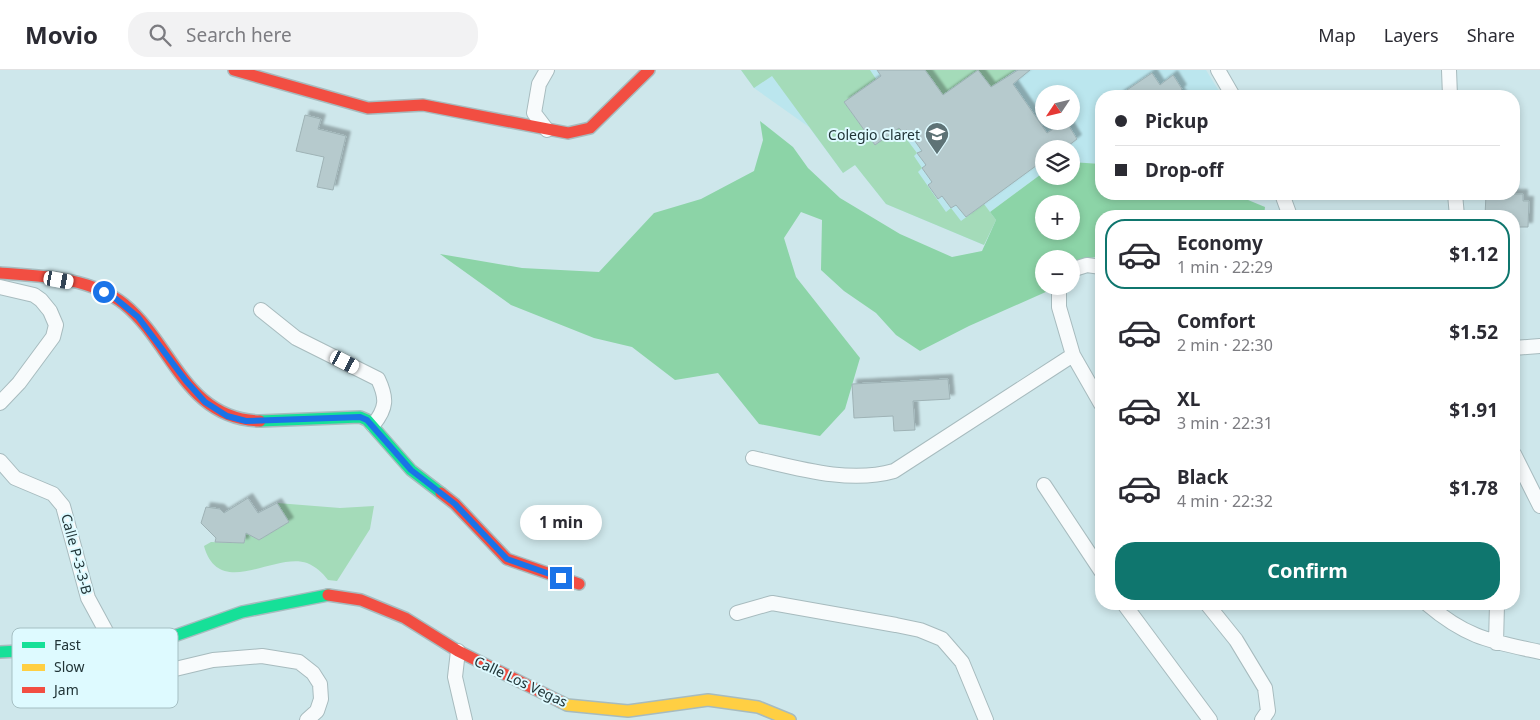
<!DOCTYPE html>
<meta charset="utf-8">
<style>
:root{--surface:#fff;--page:#f2f2f3;--text:#2b2b33;--muted:#7c7c81;--line:#e1e1e2;--accent:#0f766e}
body{margin:0;font-family:"Noto Sans",sans-serif;background:var(--page);color:var(--text);height:100vh;display:flex;flex-direction:column;font-size:19px;white-space:nowrap}
*{box-sizing:border-box;margin:0}
p{font-size:16px;color:var(--muted)}
.icon{flex:none;width:28px;height:28px;fill:none;stroke:currentColor;stroke-width:2;stroke-linecap:round;stroke-linejoin:round}
.map{position:relative;flex:1;overflow:hidden}
.details{position:absolute;left:1095px;top:140px;width:425px;height:400px;display:flex;flex-direction:column;background:var(--surface);border-radius:20px;box-shadow:0 2px 8px #0003}
.details>*{flex:none}
.hud{position:absolute;left:1095px;top:20px;width:425px;height:110px;border-radius:20px;box-shadow:0 2px 8px #0003;display:grid;align-content:center;height:110px;padding:0 20px;background:var(--surface)}
.needle{width:32px;rotate:235deg}
.fabs{position:absolute;left:1035px;top:15px;display:grid;gap:10px}
.fabs a{display:grid;place-items:center;width:45px;height:45px;border-radius:50%;background:var(--surface);box-shadow:0 2px 8px #0003;font-size:25px}
.end{position:absolute;width:22px;height:22px;margin:-11px;border:6px solid #1a73e8;background:#fff;box-shadow:0 0 0 2px #fff}
.from{border-radius:50%}
.bubble{position:absolute;height:35px;border-radius:18px;background:var(--surface);box-shadow:0 2px 8px #0003;font-size:16px;font-weight:700;line-height:35px;text-align:center}
.car{position:absolute;width:15px;height:30px;margin:-15px -8px;border-radius:6px;box-shadow:0 0 4px 1px #0007;background:linear-gradient(#fff 24%,#345 0 40%,#fff 0 76%,#345 0 86%,#fff 0)}
.hud b{display:flex;align-items:center;gap:18px;height:48px;font-size:19px}
.hud b+b{border-top:1px solid var(--line)}
.hud i{width:12px;height:12px;background:var(--text)}
ul{padding:9px 0 0;list-style:none}
li{display:flex;align-items:center;gap:15px;height:70px;margin:0 10px 8px;padding:0 10px;border:2px solid transparent;border-radius:20px}
li div{flex:1}
li b{display:block;font-size:19px}
li em{font-style:normal;font-weight:700}
li.on{border-color:var(--accent)}
li>.icon{width:45px;height:45px;stroke-width:1.5}
.primary-button{display:flex;gap:10px;margin-top:auto;padding:10px 20px}
.primary-button a{flex:1;height:58px;border-radius:20px;background:var(--accent);color:#fff;font-size:20px;font-weight:700;line-height:58px;text-align:center}
header{display:flex;align-items:center;gap:30px;box-sizing:border-box;height:70px;padding:0 25px;background:var(--surface);border-bottom:1px solid var(--line)}
header strong{font-size:24px}
nav{display:flex;gap:28px;margin-inline-start:auto;font-size:18px}
.search{width:350px;height:45px;background:var(--page);display:flex;align-items:center;gap:12px;box-sizing:border-box;padding:0 18px;border-radius:20px;color:var(--muted);font-size:19px}
.map>svg:first-child{display:block}
</style>
<header>
<strong>Movio</strong>
<div class="search"><svg class="icon" aria-label="search" viewBox="0 0 24 24"><circle cx="10" cy="10" r="6"/><path d="M15 15l6 6"/></svg>Search here</div>
<nav><a>Map</a><a>Layers</a><a>Share</a></nav>
</header>
<div class="map">
<svg width="1540" height="650" viewBox="0 0 1540 650">
<defs>
<filter id="shadow"><feDropShadow dx="4.5" dy="-4.5" stdDeviation="1" flood-color="#0004"/></filter>
</defs>
<rect width="100%" height="100%" fill="#cee7eb"/>
<path fill="#bbe6ee" fill-rule="evenodd" d="M 741,0 L 1206,0 L 1222,26 L 1101,26 L 1101,94 L 1071,92 L 1071,79 L 1044,79 L 1044,102 L 990,142 L 996,150 L 984,175 L 886,134 L 855,95 L 843,103 L 809,57 L 754,18 ZM 1044,24 L 1071,24 L 1071,51 L 1044,51 Z"/>
<path fill="#a4dbb9" d="M 741,0 L 870,0 L 876,9 L 844,32 L 875,75 L 899,58 L 903,62 L 913,57 L 918,65 L 908,71 L 917,83 L 914,86 L 922,98 L 918,102 L 946,142 L 951,138 L 961,151 L 984,134 L 996,150 L 984,175 L 886,134 L 855,95 L 843,103 L 772,6 L 754,18 Z
M 925,0 L 1016,0 L 991,17 L 978,0 L 938,28 L 930,16 L 935,13 Z
M 277,433 L 340,438 L 374,436 L 370,459 L 337,511 L 328,510 C 322,502 316,497 307,493 C 274,482 219,530 204,476 L 211,472 L 244,473 L 246,463 L 259,470 L 288,452 Z"/>
<path fill="#8cd4a7" fill-rule="evenodd" d="M 760,51 L 793,77 L 808,98 L 840,128 L 900,164 L 952,187 L 982,181 L 996,150 L 990,142 L 1044,102 L 1044,106 L 1071,106 L 1071,92 L 1101,94 L 1101,124 L 1174,124 L 1198,129 L 1236,125 L 1265,137 L 1264,146 L 1101,146 L 1101,187 L 1086,188 L 1071,195 L 1071,189 L 1044,189 L 1044,216 L 1050,216 L 1048,221 L 969,256 L 920,281 L 896,265 L 876,243 L 844,221 L 821,200 L 822,150 L 801,142 L 784,168 L 796,207 L 860,288 L 845,339 L 820,366 L 759,354 L 718,303 L 675,310 L 632,277 L 594,268 L 511,235 L 440,184 L 522,198 L 599,202 L 654,143 L 701,129 L 754,101 L 763,70 ZM 1044,134 L 1071,134 L 1071,161 L 1044,161 Z"/>
<path fill="#b6cacd" stroke="#9eb2b5" filter="url(#shadow)" d="M 877,0 L 925,0 L 943,25 L 978,0 L 991,17 L 1018,0 L 1030,0 L 1013,14 L 1047,63 L 1066,51 L 1077,69 L 1064,79 L 1044,79 L 1044,90 L 966,147 L 956,135 L 951,138 L 942,126 L 938,129 L 928,115 L 932,112 L 922,98 L 926,95 L 917,83 L 922,81 L 907,60 L 903,62 L 899,58 L 875,75 L 844,32 L 881,6 Z
M 1152,3 L 1160,15 L 1173,5 L 1182,19 L 1179,22 L 1183,26 L 1118,26 Z
M 305,45 L 321,49 L 318,59 L 346,66 L 333,120 L 317,117 L 324,87 L 296,81 Z
M 1486,124 L 1523,124 L 1523,131 L 1529,131 L 1528,157 L 1514,157 L 1514,146 L 1485,146 Z
M 948,309 L 950,329 L 913,331 L 915,360 L 894,361 L 893,346 L 854,348 L 852,314 Z
M 248,428 L 258,443 L 277,433 L 289,452 L 259,470 L 246,463 L 244,473 L 215,472 L 216,468 L 201,453 L 206,437 L 220,439 L 224,443 Z"/>
<g fill="none" stroke-linecap="round" stroke-linejoin="round">
<g stroke="#a7bbbe" stroke-width="16">
<path id="street" d="M 1218,0 L 1233,26
M 1449,0 L 1450,26
M 547,60 L 534,43 L 539,14 L 547,0
M 1282,124 L 1290,146
M 1455,124 L 1457,146
M 1071,200 L 1087,195 L 1101,197
M 1059,216 L 1059,237 L 1073,285 L 1101,334
M 0,217 L 34,225 L 41,230 L 50,241 L 56,255 L 53,267 L 19,313 L 0,333
M 261,240 L 296,268 L 378,309 C 387,328 387,338 373,355
M 1514,278 L 1540,276
M 1514,384 L 1540,436
M 753,388 C 797,398 849,414 894,401 L 1073,285
M 0,391 L 15,408 L 53,424 L 63,436 L 88,528 L 114,576 L 137,602 L 150,605 L 213,590 L 262,586 L 299,592 L 313,603 L 320,614 L 321,629 L 317,641 L 307,650
M 1044,415 L 1101,501
M 1124,534 L 1210,650
M 1207,534 L 1236,570 L 1265,618 L 1268,641 L 1262,650
M 1427,534 C 1467,568 1490,571 1540,582
M 737,543 L 772,533 L 896,555 L 920,560 L 942,569 L 962,592 L 986,650
M 1496,573 L 1497,534
M 458,581 L 455,607 L 465,650"/>
</g>
<g stroke="#a7bbbe" stroke-width="14">
<path id="fast" d="M 260,351 L 360,347 L 367,350 L 411,400 L 441,423
M 0,582 L 114,576 L 143,577 L 242,542 L 328,525"/>
</g>
<g stroke="#a7bbbe" stroke-width="14">
<path id="slow" d="M 561,632 L 567,635 L 628,641 L 708,630 L 758,637 L 790,650"/>
</g>
<g stroke="#a7bbbe" stroke-width="14">
<path id="jam" d="M 234,0 L 368,38 L 423,35 L 568,63 L 590,58 L 649,0
M 0,203 C 41,206 90,207 124,234 C 173,274 185,349 260,351
M 441,423 L 455,434 L 507,489 L 579,514
M 328,525 L 361,530 L 405,548 L 458,581 L 561,632"/>
</g>
<use href="#street" stroke="#f8fbfc" stroke-width="14"/>
<use href="#fast" stroke="#16e098" stroke-width="11"/>
<use href="#slow" stroke="#ffcf43" stroke-width="11"/>
<use href="#jam" stroke="#f24e42" stroke-width="11"/>
</g>
<g fill="none" stroke-linecap="round" stroke-linejoin="round">
<path stroke="#1a73e8" stroke-width="6" d="M 104,222 L 115,228 L 138,247 L 186,311 L 205,332 L 227,346 L 246,351 L 360,347 L 367,350 L 411,400 L 455,434 L 507,489 L 561,508"/>
</g>
<defs>
<g id="school-pin" transform="scale(1.25)"><path d="M0 17L-7.5 6A9.5 9.5 0 1 1 7.5 6Z" fill="#5e7376" stroke="#defaff"/><path d="M0-5L7-2L0 1L-7-2ZM-4 1L0 2.5L4 1V4Q0 6-4 4Z" fill="#fff"/></g>
</defs>
<g fill-rule="evenodd">
<use href="#school-pin" x="937" y="64"/>
</g>
<g text-anchor="middle" dominant-baseline="central" stroke-width="4" stroke-linejoin="round" paint-order="stroke">
<g font-size="14" fill="#213437" stroke="#defaff" text-anchor="end">
<text x="920" y="64">Colegio Claret</text>
</g>
<g font-size="14" fill="#213437" stroke="#defaff">
<text transform="translate(77 484) rotate(75)">Calle P-3-3-B</text>
<text transform="translate(521 611) rotate(25)">Calle Los Vegas</text>
</g>
</g>
<rect x="12" y="558" width="166" height="80" rx="8" fill="#defaff" stroke="#a5bfc3" stroke-width="1"/>
<rect x="22" y="572" width="23" height="6" fill="#16e098"/>
<rect x="22" y="594" width="23" height="7" fill="#ffcf43"/>
<rect x="22" y="617" width="23" height="6" fill="#f24e42"/>
<g font-size="14" fill="#213437">
<text x="54" y="580">Fast</text>
<text x="54" y="602">Slow</text>
<text x="54" y="625">Jam</text>
</g>
</svg>
<div class="fabs">
<a><svg class="needle" viewBox="-14 -14 28 28"><path d="M0-13l5 13h-10z" fill="#e53935"/><path d="M0 13l5-13h-10z" fill="#7c7c81"/></svg></a>
<a><svg class="icon" aria-label="layers" viewBox="0 0 24 24"><path d="M12 4l9 5-9 5-9-5zM3 14l9 5 9-5"/></svg></a>
<a>+</a>
<a>−</a>
</div>
<i class="end from" style="left:104px;top:222px"></i>
<i class="end" style="left:561px;top:508px"></i>
<div class="bubble" style="left:520px;top:435px;width:82px">1 min</div>
<i class="car" style="left:59px;top:210px;rotate:100deg"></i>
<i class="car" style="left:345px;top:292px;rotate:117deg"></i>
<div class="hud">
<b><i class="from"></i>Pickup</b>
<b><i></i>Drop-off</b>
</div>
<section class="details">
<ul>
<li class="on"><svg class="icon" aria-label="car" viewBox="0 0 24 24"><path d="M5 17H2v-5l4-1 3-4h7l3 4 3 1v5h-3M9 17h6M6 11h13"/><circle cx="7" cy="17" r="2"/><circle cx="17" cy="17" r="2"/></svg><div><b>Economy</b><p>1 min · 22:29</p></div><em>$1.12</em></li>
<li><svg class="icon" aria-label="car" viewBox="0 0 24 24"><path d="M5 17H2v-5l4-1 3-4h7l3 4 3 1v5h-3M9 17h6M6 11h13"/><circle cx="7" cy="17" r="2"/><circle cx="17" cy="17" r="2"/></svg><div><b>Comfort</b><p>2 min · 22:30</p></div><em>$1.52</em></li>
<li><svg class="icon" aria-label="car" viewBox="0 0 24 24"><path d="M5 17H2v-5l4-1 3-4h7l3 4 3 1v5h-3M9 17h6M6 11h13"/><circle cx="7" cy="17" r="2"/><circle cx="17" cy="17" r="2"/></svg><div><b>XL</b><p>3 min · 22:31</p></div><em>$1.91</em></li>
<li><svg class="icon" aria-label="car" viewBox="0 0 24 24"><path d="M5 17H2v-5l4-1 3-4h7l3 4 3 1v5h-3M9 17h6M6 11h13"/><circle cx="7" cy="17" r="2"/><circle cx="17" cy="17" r="2"/></svg><div><b>Black</b><p>4 min · 22:32</p></div><em>$1.78</em></li>
</ul>
<div class="primary-button"><a>Confirm</a></div>
</section>
</div>
